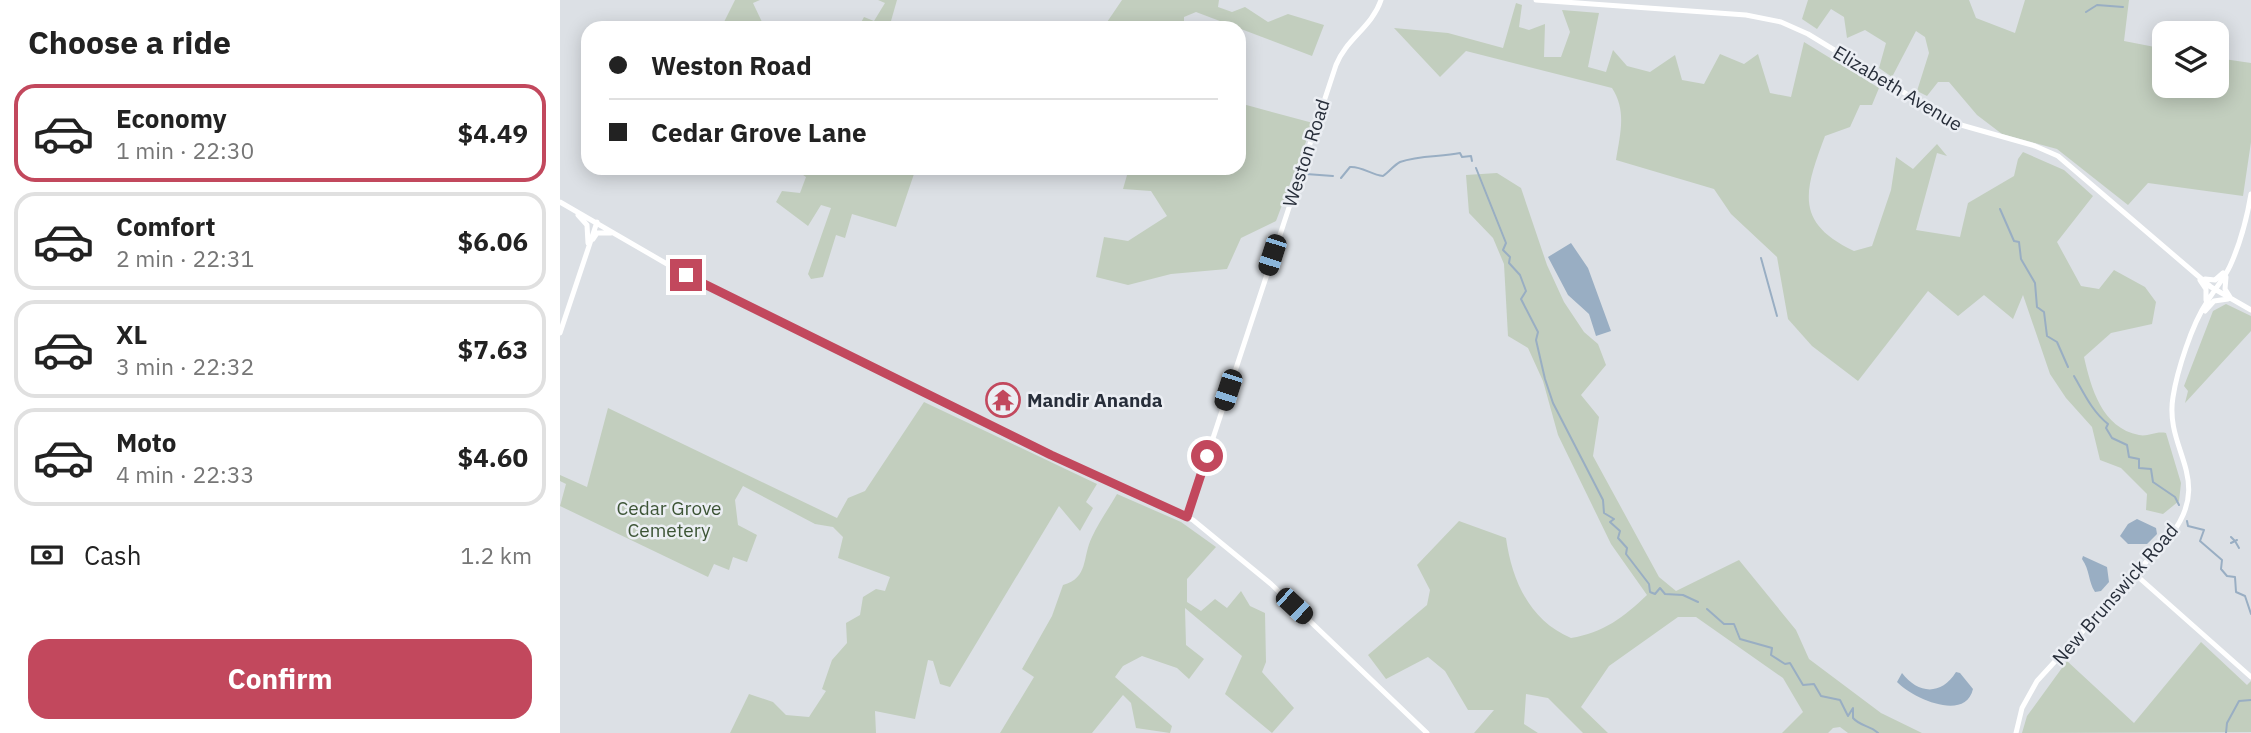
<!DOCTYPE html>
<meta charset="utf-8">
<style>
:root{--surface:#fff;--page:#f6f6f6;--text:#222;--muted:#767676;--line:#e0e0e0;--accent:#c2485d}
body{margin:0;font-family:"IBM Plex Sans",sans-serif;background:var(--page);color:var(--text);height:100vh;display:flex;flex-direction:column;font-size:26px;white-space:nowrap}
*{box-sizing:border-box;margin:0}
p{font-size:23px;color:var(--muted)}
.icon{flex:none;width:38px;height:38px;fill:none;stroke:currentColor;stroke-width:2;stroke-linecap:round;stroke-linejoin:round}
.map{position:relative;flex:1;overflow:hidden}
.side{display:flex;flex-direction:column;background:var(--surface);width:560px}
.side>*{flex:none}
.hud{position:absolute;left:21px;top:21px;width:665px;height:154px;border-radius:21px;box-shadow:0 4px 18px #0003;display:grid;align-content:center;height:154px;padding:0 28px;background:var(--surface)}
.fabs{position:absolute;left:1592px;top:21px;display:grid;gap:14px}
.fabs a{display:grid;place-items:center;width:77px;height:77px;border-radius:14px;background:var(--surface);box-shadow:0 4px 18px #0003;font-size:35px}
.end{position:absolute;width:32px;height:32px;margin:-16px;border:9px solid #c2485d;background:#fff;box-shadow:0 0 0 4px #fff}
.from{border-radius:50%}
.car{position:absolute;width:21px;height:42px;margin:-21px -10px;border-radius:9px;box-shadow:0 0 5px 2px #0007;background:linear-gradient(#222 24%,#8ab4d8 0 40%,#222 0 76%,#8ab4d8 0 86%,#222 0)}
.hud b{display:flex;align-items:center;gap:24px;height:66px;font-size:26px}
.hud b+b{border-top:2px solid var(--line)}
.hud i{width:18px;height:18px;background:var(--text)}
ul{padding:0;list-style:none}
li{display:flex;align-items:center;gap:21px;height:98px;margin:0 14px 10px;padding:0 14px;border:4px solid var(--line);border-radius:21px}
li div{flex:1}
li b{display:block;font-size:26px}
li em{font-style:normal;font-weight:800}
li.current{border-color:var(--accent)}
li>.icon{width:63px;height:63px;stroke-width:1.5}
h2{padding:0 28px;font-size:32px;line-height:84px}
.pay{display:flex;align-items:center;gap:18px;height:77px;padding:0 28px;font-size:26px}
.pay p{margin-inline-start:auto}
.action{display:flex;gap:14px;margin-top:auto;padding:14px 28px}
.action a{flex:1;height:80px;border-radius:21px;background:var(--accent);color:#fff;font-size:28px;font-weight:800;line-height:80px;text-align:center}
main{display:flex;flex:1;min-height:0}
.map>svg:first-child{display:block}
</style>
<main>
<section class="side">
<h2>Choose a ride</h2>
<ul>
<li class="current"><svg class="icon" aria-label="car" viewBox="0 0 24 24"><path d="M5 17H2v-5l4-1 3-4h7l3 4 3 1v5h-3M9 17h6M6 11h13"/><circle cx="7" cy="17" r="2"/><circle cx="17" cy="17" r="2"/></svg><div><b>Economy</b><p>1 min · 22:30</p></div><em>$4.49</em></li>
<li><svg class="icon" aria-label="car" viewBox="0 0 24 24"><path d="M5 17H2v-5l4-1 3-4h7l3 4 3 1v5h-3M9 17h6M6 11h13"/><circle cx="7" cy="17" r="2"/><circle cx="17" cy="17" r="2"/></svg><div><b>Comfort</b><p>2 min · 22:31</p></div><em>$6.06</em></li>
<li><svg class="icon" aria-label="car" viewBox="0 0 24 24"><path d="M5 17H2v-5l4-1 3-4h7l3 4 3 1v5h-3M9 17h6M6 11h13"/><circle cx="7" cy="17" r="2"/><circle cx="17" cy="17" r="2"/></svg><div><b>XL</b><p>3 min · 22:32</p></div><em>$7.63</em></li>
<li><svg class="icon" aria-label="car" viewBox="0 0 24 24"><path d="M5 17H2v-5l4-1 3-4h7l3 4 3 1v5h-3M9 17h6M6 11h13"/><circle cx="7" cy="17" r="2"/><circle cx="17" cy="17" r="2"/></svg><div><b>Moto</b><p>4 min · 22:33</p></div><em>$4.60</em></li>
</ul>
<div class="pay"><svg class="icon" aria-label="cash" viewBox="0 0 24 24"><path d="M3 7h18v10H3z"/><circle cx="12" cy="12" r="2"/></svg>Cash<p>1.2 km</p></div>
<div class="action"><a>Confirm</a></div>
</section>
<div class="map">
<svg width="1691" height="733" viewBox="0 0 1691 733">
<rect width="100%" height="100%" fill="#dce0e5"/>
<path fill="#c2cebe" d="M 175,0 L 200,0 L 193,3 L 202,22 L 198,28 L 161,28 Z
M 318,0 L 337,0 L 329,28 L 298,28 L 304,17 L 314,21 L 325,3 Z
M 562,0 L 659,0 L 658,7 L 672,12 L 685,7 L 708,22 L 728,14 L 764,25 L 752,56 L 636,12 L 624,17 L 624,28 L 543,28 Z
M 1248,0 L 1409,0 L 1416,18 L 1455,33 L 1465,0 L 1569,0 L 1564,41 L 1605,49 L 1605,86 L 1657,86 L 1657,58 L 1691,63 L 1691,142 L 1683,196 L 1588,183 L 1568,205 L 1497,149 L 1442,134 L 1417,115 L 1389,82 L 1378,82 L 1367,96 L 1357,91 L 1369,53 L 1365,37 L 1356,31 L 1332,77 L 1319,68 L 1326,43 L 1305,30 L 1287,38 L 1284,17 L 1271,9 L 1257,29 L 1242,19 Z
M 956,3 L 962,5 L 959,27 L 969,30 L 985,24 L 984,57 L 1001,57 L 1010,32 L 1002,10 L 1039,13 L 1028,67 L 1046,72 L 1053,50 L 1067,66 L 1090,72 L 1115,55 L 1122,80 L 1144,84 L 1160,54 L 1184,64 L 1198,54 L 1210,93 L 1231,97 L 1244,42 L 1319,88 L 1312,105 L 1300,105 L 1290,127 L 1265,136 C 1245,190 1233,222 1294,251 L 1312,246 L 1331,190 L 1336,157 L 1353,169 L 1377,144 L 1387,156 L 1377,153 L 1356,230 L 1400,237 L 1408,203 L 1454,176 L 1458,159 L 1463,152 L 1504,170 L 1533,196 L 1497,242 L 1521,286 L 1539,289 L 1554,270 L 1585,287 L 1596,302 L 1592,324 L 1551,333 L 1524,357 C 1531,388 1542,428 1579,435 C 1588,437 1595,431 1606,433 L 1621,483 L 1619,501 L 1603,514 L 1586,510 L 1587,494 L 1561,468 L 1540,460 L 1532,427 L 1506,398 L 1490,374 L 1463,295 L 1453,319 L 1424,295 L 1398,316 L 1368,291 L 1298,381 L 1252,346 L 1228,319 L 1217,257 L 1171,214 L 1154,189 L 1056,160 C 1060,134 1067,111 1052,88 L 906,51 L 880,77 L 834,28 L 888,33 L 943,48 Z
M 679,103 L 753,123 L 716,221 L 681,238 L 667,269 L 611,274 L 568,285 L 536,277 L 544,237 L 568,241 L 607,216 L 591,191 L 563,189 L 569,168 L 679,168 Z
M 233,168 L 356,168 L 336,227 L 292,214 L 285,238 L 276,235 L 263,277 L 251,279 L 248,274 L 271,208 L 261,205 L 248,226 L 216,202 L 222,191 L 240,193 L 246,177 Z
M 937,173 L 961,188 L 987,265 L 1004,302 L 1024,332 L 1038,344 L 1046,365 L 1021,395 L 1039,417 L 1033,456 L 1099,577 L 1116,591 L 1179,560 L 1236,630 L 1249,659 L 1321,713 L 1362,733 L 1288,733 L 1280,727 L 1273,728 L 1268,733 L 1222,733 L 1243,712 L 1223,678 L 1136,617 L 1118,617 L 1049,666 L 1021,707 L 1048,733 L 1023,733 L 988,698 L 966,694 L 964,724 L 978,733 L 914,733 L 934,710 L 908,710 L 885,671 L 868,657 L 826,679 L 808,655 L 867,605 L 870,590 L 857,565 L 899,521 L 946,538 C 952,581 970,621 1011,638 C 1043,633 1064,617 1087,595 L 1051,544 L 998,435 L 983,381 L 968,348 L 948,336 L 944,264 L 933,238 L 909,213 L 906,175 Z
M 1666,304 L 1691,316 L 1691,331 L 1625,403 L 1628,391 L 1624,386 L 1653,311 Z
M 364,402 L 537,484 L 526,502 L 533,508 L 520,531 L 499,506 L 390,687 L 380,684 L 373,661 L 368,660 L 355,719 L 315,711 L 316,733 L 170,733 L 189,694 L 213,702 L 226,715 L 249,717 L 266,691 L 262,689 L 272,660 L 287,643 L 286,623 L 300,615 L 303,597 L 316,589 L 325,591 L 330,577 L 278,558 L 283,537 L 273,527 L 255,524 L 183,486 L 175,500 L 178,525 L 197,535 L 187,562 L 173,557 L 169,570 L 154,564 L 148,577 L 0,506 L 6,484 L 0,481 L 0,475 L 27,487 L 48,408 L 277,518 L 288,498 L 305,491 Z
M 557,494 L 621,522 L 656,547 L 627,579 L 627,602 L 641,611 L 655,599 L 667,608 L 681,591 L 690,606 L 705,613 L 706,662 L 702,672 L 734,708 L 712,733 L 665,694 L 682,656 L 625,608 L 626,645 L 644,659 L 629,679 L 617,668 L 582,656 L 563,666 L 555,677 L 612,726 L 610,733 L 576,728 L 571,703 L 563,695 L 532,733 L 440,733 L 474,677 L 462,669 L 492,616 L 503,585 C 529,578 522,557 532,537 C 539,522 549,508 557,494 Z
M 1641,642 L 1687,685 L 1691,681 L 1691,732 L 1462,733 L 1467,716 L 1507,661 L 1574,723 Z"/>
<path fill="#99aec3" d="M 1011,243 L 1028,268 L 1051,331 L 1036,336 L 1029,314 L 1008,295 L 988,257 Z
M 1577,519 L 1596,528 L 1597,534 L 1587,544 L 1568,544 L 1560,536 L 1568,524 Z
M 1523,556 L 1547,567 L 1549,582 L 1541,591 L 1535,592 C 1528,581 1530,570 1522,559 Z
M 1396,672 L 1400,673 L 1413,689 C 1405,723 1351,697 1337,682 L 1342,673 C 1358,694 1381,696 1396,672 Z"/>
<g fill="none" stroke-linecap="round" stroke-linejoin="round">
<path stroke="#99aec3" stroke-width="2" d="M 1526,12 L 1537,5 L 1563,7
M 916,168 L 946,243 L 943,250 L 950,257 L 949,263 L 960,275 L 966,291 L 961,299 L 978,332 L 976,340 L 985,379 L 993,403 L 1043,500 L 1044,513 L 1054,519 L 1050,522 L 1060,531 L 1058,538 L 1067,548 L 1066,554 L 1089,584 L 1090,592 L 1095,594 L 1100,588 L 1105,594 L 1123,595 L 1138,602
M 746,174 L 773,176
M 781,178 L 790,167 C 802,166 811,175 823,176 C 829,172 834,165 840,162 C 859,155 881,157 900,153 L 902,157 L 911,156 L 912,161
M 1440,209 L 1454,241 L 1459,242 L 1461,259 L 1475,283 L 1477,307 L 1484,312 L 1487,336 L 1497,342 L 1508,367
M 1201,258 L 1217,316
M 1514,376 C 1525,395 1532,411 1548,424 L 1546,428 L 1552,438 L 1567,445 L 1569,457 L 1579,459 L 1579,468 L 1591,469 L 1593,482 L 1615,497 L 1619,505
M 1627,521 L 1628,526 L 1644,530 L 1640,541 L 1662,560 L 1661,569 L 1667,576 L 1675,577 L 1676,592 L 1685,596 L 1691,614
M 1671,537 L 1675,541 L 1671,543
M 1677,540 L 1675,541 L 1679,548
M 1147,609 L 1164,624 L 1174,624 L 1180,639 L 1212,648 L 1211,655 L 1225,664 L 1230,663 L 1243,685 L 1254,684 L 1261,696 L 1280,700 L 1288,716 L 1293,708 L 1293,718 C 1301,727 1310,725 1318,733
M 1666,733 L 1667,723 L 1679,701 L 1691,700"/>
<path stroke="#fff" stroke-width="5" d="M 976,0 L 1186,15 L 1221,22 L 1248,34 L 1394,123 L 1475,146 L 1498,156 L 1651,287 L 1691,310
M 0,202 L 126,275 L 491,455 L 633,520 L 711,584 L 867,733
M 18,215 L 27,225 L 28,243
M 33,239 L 37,233 L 51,233
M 1666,277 L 1665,289 L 1670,297
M 1645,279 L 1655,280 L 1663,273
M 1640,280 L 1646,289 L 1646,300
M 1645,311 L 1654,301 L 1668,299
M 0,333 L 37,222
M 627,517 L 776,65 C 786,39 812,27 821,0
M 1576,575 L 1691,677
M 1456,733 L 1462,708 L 1477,681 L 1611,535 C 1654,479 1604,450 1613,397 C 1617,371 1632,324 1647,302 C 1654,290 1664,279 1670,266 C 1680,244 1687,218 1691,194"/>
</g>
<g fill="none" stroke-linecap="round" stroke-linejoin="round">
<path stroke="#c2485d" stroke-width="9" d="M 126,275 L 491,455 L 627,517 L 647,456"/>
</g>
<defs>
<g id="temple-ring" transform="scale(1.75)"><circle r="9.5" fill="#ebeef3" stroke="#c2485d" stroke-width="1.5"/><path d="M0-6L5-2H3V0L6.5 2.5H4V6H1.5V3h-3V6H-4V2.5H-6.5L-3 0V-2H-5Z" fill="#c2485d"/></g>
</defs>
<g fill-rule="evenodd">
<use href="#temple-ring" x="443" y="400"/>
</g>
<g text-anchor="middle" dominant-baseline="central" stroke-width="5" stroke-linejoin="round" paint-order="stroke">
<g font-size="19" fill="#272e3a" stroke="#ebeef3">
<text transform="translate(1338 88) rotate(31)">Elizabeth Avenue</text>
<text transform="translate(746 153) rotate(-72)">Weston Road</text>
<text transform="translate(1555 594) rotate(-49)">New Brunswick Road</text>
</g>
<g font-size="19" font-weight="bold" fill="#272e3a" stroke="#ebeef3" text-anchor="start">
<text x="467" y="400">Mandir Ananda</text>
</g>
<g font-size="19" fill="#3c5435" stroke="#ebeef3">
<text x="109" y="508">Cedar Grove<tspan x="109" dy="22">Cemetery</tspan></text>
</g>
</g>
</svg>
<div class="fabs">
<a><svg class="icon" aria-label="layers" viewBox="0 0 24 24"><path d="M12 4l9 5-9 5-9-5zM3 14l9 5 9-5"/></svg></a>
</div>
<i class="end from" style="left:647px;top:456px"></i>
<i class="end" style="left:126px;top:275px"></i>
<i class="car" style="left:712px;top:255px;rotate:198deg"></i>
<i class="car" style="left:668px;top:390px;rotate:198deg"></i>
<i class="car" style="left:734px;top:606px;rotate:133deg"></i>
<div class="hud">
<b><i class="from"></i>Weston Road</b>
<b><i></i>Cedar Grove Lane</b>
</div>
</div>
</main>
